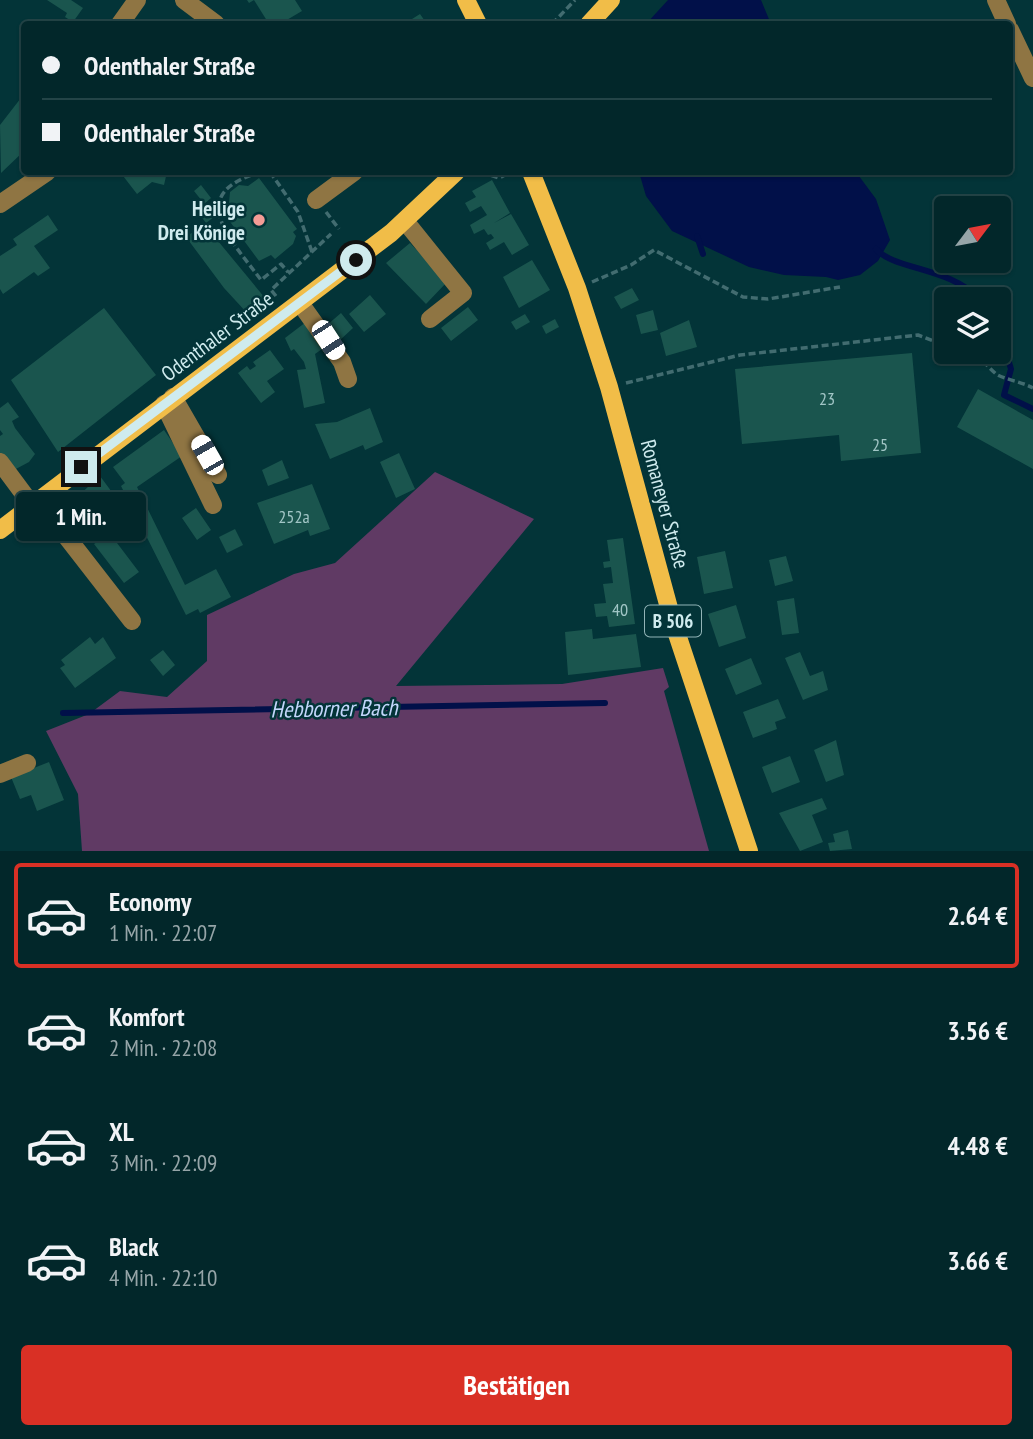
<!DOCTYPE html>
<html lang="de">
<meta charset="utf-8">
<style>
:root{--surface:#02272a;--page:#0c2f32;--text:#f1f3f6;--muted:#96a5a8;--line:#234447;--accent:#d93025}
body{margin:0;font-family:"PT Sans Narrow",sans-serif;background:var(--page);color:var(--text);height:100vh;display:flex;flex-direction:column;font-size:26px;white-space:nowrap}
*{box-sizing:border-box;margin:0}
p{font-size:23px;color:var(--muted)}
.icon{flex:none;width:38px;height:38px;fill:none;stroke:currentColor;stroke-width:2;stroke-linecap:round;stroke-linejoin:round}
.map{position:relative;height:851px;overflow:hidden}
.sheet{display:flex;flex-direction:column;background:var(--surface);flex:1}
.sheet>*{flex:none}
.top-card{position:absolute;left:21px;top:21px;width:992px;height:154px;border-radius:7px;box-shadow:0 2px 5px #0004,0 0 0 2px var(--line);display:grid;align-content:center;height:154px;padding:0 21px;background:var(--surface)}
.needle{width:46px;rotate:58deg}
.tools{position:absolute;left:934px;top:196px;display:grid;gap:14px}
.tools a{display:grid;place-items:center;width:77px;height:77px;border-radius:7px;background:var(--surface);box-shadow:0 2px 5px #0004,0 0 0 2px var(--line);font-size:35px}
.end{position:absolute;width:32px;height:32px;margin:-16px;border:9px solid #cfebee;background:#111;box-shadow:0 0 0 4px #111}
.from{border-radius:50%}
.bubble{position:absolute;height:49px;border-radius:7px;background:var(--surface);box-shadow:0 2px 5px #0004,0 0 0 2px var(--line);font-size:23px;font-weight:800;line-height:49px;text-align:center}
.car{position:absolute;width:21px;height:42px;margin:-21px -10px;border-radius:9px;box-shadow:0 0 5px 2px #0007;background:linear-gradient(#fff 24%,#345 0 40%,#fff 0 76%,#345 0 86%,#fff 0)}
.top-card b{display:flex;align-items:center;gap:24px;height:66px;font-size:26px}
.top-card b+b{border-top:2px solid var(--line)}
.top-card i{width:18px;height:18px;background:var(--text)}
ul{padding:12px 0 0;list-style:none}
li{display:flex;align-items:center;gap:21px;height:105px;margin:0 14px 10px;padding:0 7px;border:4px solid transparent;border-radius:7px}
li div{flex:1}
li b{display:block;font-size:26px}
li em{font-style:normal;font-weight:800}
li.on{border-color:var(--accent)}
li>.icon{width:63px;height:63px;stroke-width:1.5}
.cta{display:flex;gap:14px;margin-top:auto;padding:14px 21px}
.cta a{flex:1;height:80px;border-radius:7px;background:var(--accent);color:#fff;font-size:28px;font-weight:800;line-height:80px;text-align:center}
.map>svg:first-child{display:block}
</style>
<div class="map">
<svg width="1033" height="851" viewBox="0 0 1033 851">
<rect width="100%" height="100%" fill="#033438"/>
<path fill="#603a64" d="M 435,472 L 534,519 L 396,686 L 562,684 L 663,668 L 669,687 L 664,691 L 709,851 L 82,851 L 78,794 L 46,731 L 89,714 L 120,691 L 167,697 L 207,661 L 207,615 L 294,574 L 335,563 Z"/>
<path fill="#011049" d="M 668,0 L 761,0 L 771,24 L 646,24 Z
M 639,172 L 856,172 L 876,199 L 890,240 L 878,261 L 860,275 L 838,280 L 826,277 L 784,275 L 749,267 L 672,231 L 646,196 Z"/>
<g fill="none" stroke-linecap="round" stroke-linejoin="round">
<path stroke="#011049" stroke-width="6" d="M 697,236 L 703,254
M 876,249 C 894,270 950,267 979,299
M 999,329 L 1011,369 L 1004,395 L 1033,409
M 63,713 L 605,703"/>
</g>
<path fill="#1a554e" d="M 47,0 L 71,0 L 83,8 L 73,22 L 65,17 L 67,13 Z
M 247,0 L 295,0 L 302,11 L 280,24 L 269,24 L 254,0 L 249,3 Z
M 420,14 L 427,24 L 416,24 L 412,19 Z
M 24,94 L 24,151 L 1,173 L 0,125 Z
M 120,172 L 167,172 L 164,185 L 152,182 L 137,194 Z
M 259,178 L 297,229 L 293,232 L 296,236 L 293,244 L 275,259 L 271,255 L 259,261 L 228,219 L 236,213 L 229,203 L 230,192 L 239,185 L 248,186 Z
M 492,180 L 510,213 L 494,223 L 511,214 L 529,245 L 512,255 L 504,242 L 490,250 L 486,243 L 494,238 L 491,234 L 488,235 L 484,229 L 474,234 L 470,225 L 487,215 L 481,206 L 470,212 L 465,203 L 476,197 L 472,191 Z
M 201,185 L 211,198 L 204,204 L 214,217 L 206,223 L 194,207 L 202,201 L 194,191 Z
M 48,215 L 58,230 L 34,246 L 50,268 L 38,276 L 34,272 L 3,294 L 0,289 L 0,256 L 17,245 L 13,239 Z
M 204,224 L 265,298 L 247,313 L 224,288 L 186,237 Z
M 410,243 L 447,282 L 426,304 L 386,263 Z
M 532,260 L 550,290 L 519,308 L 503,277 Z
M 632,288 L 639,300 L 621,309 L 614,297 Z
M 370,295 L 386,314 L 364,332 L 349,314 Z
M 468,307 L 478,320 L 451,341 L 441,328 Z
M 104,308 L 156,375 L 58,452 L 11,380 Z
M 653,310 L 658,330 L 641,334 L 636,315 Z
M 341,313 L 353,328 L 339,341 L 327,325 Z
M 525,314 L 530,322 L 516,330 L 511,322 Z
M 555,319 L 559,327 L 546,334 L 542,326 Z
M 689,320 L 697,347 L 666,356 L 660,333 Z
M 306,322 L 325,347 L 315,354 L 325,403 L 304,408 L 297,370 L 306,369 L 304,362 L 294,349 L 291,351 L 285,338 Z
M 270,350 L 284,369 L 267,381 L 275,392 L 261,403 L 238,373 L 247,366 L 250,370 L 256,366 L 253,362 Z
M 912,353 L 921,453 L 841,461 L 839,435 L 742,444 L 735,369 Z
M 978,389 L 1033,420 L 1033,469 L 957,427 Z
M 8,402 L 19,417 L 12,421 L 15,428 L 35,454 L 29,462 L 14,470 L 0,453 L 0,436 L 3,434 L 0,430 L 0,408 Z
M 370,408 L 383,442 L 365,450 L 363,445 L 330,459 L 315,424 L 337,422 Z
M 164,430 L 182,456 L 137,487 L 185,585 L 216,569 L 231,597 L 200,613 L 198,609 L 186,615 L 121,486 L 125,483 L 113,467 Z
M 399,453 L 415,489 L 396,498 L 380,462 Z
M 282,460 L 289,478 L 268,486 L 262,470 Z
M 100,476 L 120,503 L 99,519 L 108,531 L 113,527 L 120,535 L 114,539 L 139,572 L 124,583 L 94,544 L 101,539 L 91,525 L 78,535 L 57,508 L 75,495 L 77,497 Z
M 312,484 L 330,529 L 310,536 L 308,530 L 274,544 L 257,503 Z
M 196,508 L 211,530 L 197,540 L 182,518 Z
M 235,529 L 243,545 L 227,553 L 219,537 Z
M 623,538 L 635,624 L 609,627 L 607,616 L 596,617 L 594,604 L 606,603 L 603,584 L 613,583 L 611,567 L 604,568 L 603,562 L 610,561 L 607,540 Z
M 725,551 L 733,588 L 704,594 L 697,557 Z
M 786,556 L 793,581 L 775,586 L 769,560 Z
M 794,598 L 799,633 L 782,635 L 777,601 Z
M 736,605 L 746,638 L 719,647 L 708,614 Z
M 592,629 L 593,639 L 636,634 L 641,667 L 568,675 L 565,632 Z
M 90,637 L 95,644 L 103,637 L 116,658 L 75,688 L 60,668 L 65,665 L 61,660 Z
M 163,650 L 175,665 L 163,676 L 150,660 Z
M 800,652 L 810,676 L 823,671 L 828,690 L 803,700 L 785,658 Z
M 751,658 L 762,684 L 736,695 L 725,669 Z
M 778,699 L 786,718 L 775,722 L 777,729 L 753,738 L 743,712 Z
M 836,740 L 844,775 L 826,782 L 814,750 Z
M 790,756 L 800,782 L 772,793 L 762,767 Z
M 49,762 L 64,800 L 37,811 L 31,795 L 20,799 L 11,777 Z
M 822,798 L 827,809 L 812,815 L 823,842 L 800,851 L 779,813 Z
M 848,830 L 852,849 L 830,851 L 828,843 L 835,842 L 833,834 Z"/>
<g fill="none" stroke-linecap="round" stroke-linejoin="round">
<path stroke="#426c70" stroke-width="3.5" stroke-dasharray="7 3.5" stroke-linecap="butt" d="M 552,24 L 575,0
M 261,172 C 183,194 231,239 261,280 L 281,264 L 288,272
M 270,172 L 298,212 L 312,252
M 481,172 L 499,178 L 511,172
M 326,212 L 339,229
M 592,282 L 631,265 L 654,250 L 743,297 L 768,299 L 840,287
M 276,296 L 271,290 L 331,234
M 964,352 C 983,358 983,362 996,374 C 1003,379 1023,382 1033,388
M 626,383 L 740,355 L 918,335 L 947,346"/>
<path stroke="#8f7543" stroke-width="18" d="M 184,0 L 216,24
M 996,0 L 1007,24
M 120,24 L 137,0
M 1010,30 L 1033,78
M 316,200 L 354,172
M 0,204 L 47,172
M 405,221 L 463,293 L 430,319
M 300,303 L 342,362 L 348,379
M 173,397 L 218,475
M 164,404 L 213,505
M 0,462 L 32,505
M 38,500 L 132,621
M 0,774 L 27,763"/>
<path stroke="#f1bd48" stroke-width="18" d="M 466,0 L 478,24
M 589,24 L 611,0
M 531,172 L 577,288 L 609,387 L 672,619 L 749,851
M 0,530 L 391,233 L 456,172"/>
</g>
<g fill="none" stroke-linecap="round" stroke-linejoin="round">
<path stroke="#cfebee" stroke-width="9" d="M 81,467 L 356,260"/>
</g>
<circle fill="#f59c96" stroke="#033438" stroke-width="2.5" cx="259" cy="220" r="7"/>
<g text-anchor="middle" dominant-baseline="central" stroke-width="5" stroke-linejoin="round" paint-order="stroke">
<g font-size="18" fill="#a2c6c6">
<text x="827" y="398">23</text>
<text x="880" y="444">25</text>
<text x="294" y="516">252a</text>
<text x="620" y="609">40</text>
</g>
<rect fill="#033438" stroke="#92b4b7" stroke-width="2" x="645" y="605.5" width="56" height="31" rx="5"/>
<g font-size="19" font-weight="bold" fill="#cfebee">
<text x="673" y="621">B 506</text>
</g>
<g font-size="21" font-weight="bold" fill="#cfebee" stroke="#033438" text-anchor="end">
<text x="245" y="208">Heilige<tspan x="245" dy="24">Drei Könige</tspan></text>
</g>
<g font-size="21" fill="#cfebee" stroke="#033438">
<text transform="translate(217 336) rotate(-37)">Odenthaler Straße</text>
<text transform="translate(665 504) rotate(75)">Romaneyer Straße</text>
</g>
<g font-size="23" font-style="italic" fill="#c3d6fb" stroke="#033438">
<text transform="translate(334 708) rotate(-1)">Hebborner Bach</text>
</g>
</g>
</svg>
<div class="tools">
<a><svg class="needle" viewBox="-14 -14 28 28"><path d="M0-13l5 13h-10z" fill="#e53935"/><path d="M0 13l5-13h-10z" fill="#96a5a8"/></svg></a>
<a><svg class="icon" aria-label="layers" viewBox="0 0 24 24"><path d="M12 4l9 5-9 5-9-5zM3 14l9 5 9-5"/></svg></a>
</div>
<i class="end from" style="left:356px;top:260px"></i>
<i class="end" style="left:81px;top:467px"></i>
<div class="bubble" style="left:16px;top:492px;width:130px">1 Min.</div>
<i class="car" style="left:328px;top:340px;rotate:147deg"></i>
<i class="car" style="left:207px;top:455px;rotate:330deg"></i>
<div class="top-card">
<b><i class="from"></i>Odenthaler Straße</b>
<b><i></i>Odenthaler Straße</b>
</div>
</div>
<section class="sheet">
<ul>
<li class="on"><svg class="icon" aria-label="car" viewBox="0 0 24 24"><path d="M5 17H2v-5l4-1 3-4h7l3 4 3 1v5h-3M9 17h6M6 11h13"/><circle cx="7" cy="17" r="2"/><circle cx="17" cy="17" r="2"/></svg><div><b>Economy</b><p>1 Min. · 22:07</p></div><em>2.64 €</em></li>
<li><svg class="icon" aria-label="car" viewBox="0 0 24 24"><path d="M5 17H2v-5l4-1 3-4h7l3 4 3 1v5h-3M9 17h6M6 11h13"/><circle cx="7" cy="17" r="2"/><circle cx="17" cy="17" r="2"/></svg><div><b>Komfort</b><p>2 Min. · 22:08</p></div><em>3.56 €</em></li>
<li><svg class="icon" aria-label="car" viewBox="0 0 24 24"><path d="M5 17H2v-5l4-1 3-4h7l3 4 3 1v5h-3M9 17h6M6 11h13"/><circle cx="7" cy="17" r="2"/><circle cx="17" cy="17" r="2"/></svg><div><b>XL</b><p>3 Min. · 22:09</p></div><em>4.48 €</em></li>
<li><svg class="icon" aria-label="car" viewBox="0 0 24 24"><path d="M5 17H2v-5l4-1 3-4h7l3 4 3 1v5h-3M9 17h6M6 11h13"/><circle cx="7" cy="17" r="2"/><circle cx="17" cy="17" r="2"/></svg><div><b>Black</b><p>4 Min. · 22:10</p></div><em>3.66 €</em></li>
</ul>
<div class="cta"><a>Bestätigen</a></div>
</section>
